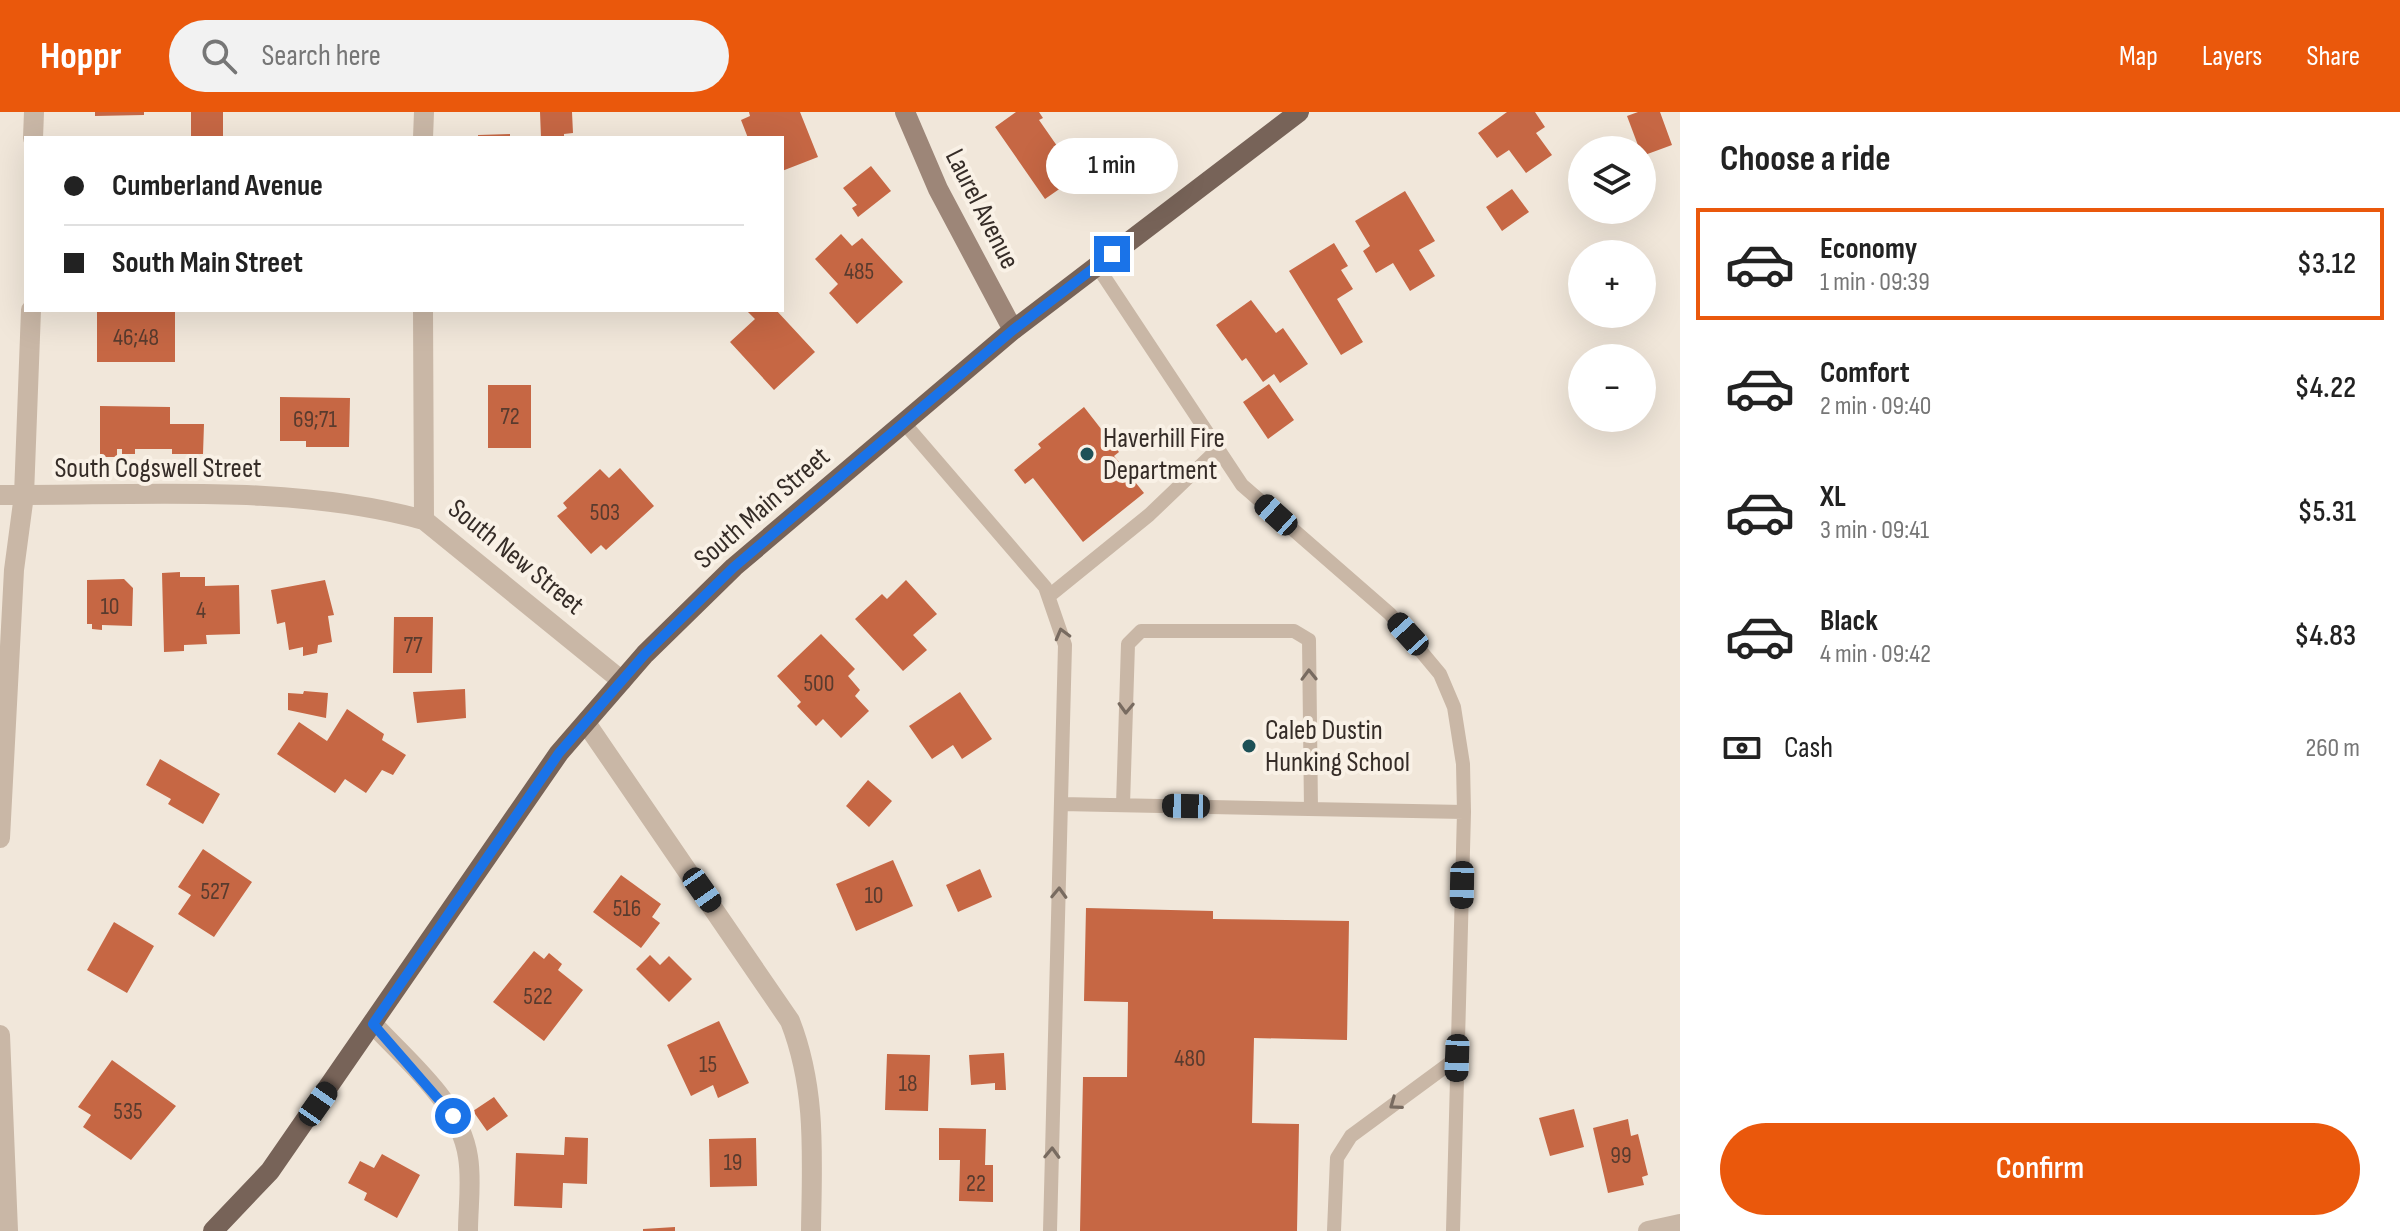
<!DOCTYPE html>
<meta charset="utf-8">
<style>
:root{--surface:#fff;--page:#f2f2f2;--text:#222;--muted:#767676;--line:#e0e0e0;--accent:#ea580c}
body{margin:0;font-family:"Sofia Sans Condensed",sans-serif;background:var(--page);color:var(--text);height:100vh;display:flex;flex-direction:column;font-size:30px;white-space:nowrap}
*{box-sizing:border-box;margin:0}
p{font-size:26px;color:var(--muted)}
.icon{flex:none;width:44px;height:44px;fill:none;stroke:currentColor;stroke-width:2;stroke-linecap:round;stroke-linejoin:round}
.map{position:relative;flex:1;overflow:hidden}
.drawer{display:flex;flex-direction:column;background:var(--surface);width:720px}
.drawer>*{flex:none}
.banner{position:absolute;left:24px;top:24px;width:760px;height:176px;border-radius:0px;box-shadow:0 8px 32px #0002;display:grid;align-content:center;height:176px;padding:0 40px;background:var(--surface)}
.tools{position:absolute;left:1568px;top:24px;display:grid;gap:16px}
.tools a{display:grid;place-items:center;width:88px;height:88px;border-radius:50%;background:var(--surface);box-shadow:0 8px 32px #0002;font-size:40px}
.end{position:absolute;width:36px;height:36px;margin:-18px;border:10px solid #1a73e8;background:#fff;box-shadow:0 0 0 4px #fff}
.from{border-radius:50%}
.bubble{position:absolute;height:56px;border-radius:28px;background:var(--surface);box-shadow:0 8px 32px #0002;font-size:26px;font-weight:600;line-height:56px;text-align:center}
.car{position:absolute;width:24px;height:48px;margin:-24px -12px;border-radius:10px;box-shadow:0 0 6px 2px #0007;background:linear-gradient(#222 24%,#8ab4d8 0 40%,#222 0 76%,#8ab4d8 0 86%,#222 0)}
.banner b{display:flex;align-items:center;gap:28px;height:76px;font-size:30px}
.banner b+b{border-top:2px solid var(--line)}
.banner i{width:20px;height:20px;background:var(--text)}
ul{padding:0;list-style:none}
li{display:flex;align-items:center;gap:24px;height:112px;margin:0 16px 12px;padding:0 24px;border:4px solid transparent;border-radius:0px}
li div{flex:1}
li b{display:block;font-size:30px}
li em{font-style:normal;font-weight:600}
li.current{border-color:var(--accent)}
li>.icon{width:72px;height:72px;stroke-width:1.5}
h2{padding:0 40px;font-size:36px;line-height:96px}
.pay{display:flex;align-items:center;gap:20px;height:88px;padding:0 40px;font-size:30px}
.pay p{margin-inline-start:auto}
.button{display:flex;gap:16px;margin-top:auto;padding:16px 40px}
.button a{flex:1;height:92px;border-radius:48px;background:var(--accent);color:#fff;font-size:32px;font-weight:600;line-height:92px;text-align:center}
header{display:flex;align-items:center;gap:48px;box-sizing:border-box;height:112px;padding:0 40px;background:var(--accent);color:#fff}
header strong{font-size:38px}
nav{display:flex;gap:44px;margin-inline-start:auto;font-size:28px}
.search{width:560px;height:72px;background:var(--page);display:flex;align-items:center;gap:20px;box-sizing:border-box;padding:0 28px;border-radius:44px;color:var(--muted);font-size:30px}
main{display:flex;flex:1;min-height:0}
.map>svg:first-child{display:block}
</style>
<header>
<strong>Hoppr</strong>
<div class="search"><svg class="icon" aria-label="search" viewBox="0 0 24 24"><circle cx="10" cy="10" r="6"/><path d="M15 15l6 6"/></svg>Search here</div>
<nav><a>Map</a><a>Layers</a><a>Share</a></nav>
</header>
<main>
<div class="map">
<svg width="1680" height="1119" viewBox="0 0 1680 1119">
<rect width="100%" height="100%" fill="#f1e7da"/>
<path fill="#c66744" d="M 95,0 L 144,0 L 144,3 L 95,4 Z
M 191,0 L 223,0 L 223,26 L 191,26 Z
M 540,0 L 572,0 L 573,21 L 564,22 L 564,26 L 541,26 Z
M 749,0 L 800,0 L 818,45 L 782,59 L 782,26 L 748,26 L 741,8 L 750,4 Z
M 1016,0 L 1039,0 L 1043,6 L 1039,8 L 1078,64 L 1045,87 L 995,15 Z
M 1507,0 L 1535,0 L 1545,15 L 1536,21 L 1552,43 L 1526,61 L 1509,38 L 1497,46 L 1478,21 Z
M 1638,0 L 1660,0 L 1672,33 L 1642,44 L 1627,4 Z
M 510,22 L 510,26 L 478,26 L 478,23 Z
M 871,54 L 891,79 L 858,105 L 852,96 L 857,93 L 843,76 Z
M 1512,77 L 1529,100 L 1502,119 L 1486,95 Z
M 1405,79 L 1435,129 L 1419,138 L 1435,164 L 1410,179 L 1393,151 L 1376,161 L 1363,139 L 1370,134 L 1355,109 Z
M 841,122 L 852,134 L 862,126 L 903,170 L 857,212 L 829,181 L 838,172 L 815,147 Z
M 1334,131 L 1348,154 L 1341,158 L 1353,177 L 1337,187 L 1363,230 L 1341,243 L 1289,159 Z
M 1251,188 L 1276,221 L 1283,216 L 1308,252 L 1280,271 L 1274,262 L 1263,270 L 1246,246 L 1242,249 L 1216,213 Z
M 746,198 L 776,198 L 815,240 L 774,278 L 730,230 L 755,207 Z
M 97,200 L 175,200 L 175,250 L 97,250 Z
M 1269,272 L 1294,308 L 1268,327 L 1243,290 Z
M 488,273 L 531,273 L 531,336 L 488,336 Z
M 280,285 L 350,286 L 349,335 L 306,335 L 306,329 L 280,329 Z
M 100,294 L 170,295 L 170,312 L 204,312 L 203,342 L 172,342 L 172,337 L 135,337 L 135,342 L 122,342 L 122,337 L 117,337 L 117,345 L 100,345 Z
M 1084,295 L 1119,340 L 1114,344 L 1144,381 L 1083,430 L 1033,366 L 1025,372 L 1014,358 L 1041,336 L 1038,332 Z
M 620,356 L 654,394 L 606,438 L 601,433 L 591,442 L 557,404 L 567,396 L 563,391 L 600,357 L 609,366 Z
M 180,460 L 180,465 L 205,465 L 205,474 L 239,473 L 240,522 L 206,523 L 207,532 L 184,533 L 184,539 L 164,540 L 162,461 Z
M 124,467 L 133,476 L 132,514 L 102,513 L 102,518 L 92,517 L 92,512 L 87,512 L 87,468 Z
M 325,468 L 334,503 L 328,504 L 332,530 L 318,533 L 317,541 L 303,544 L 303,535 L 289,538 L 285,510 L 277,512 L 271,478 Z
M 906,468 L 937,502 L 913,523 L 927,538 L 903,559 L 855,507 L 882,482 L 887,487 Z
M 394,505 L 433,505 L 432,561 L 393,561 Z
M 821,522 L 855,557 L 848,564 L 860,578 L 855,584 L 869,599 L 841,626 L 823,607 L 816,614 L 797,594 L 801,590 L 777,564 Z
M 465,577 L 466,606 L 417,611 L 413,580 Z
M 304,579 L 328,581 L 326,606 L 288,598 L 288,581 L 303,582 Z
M 960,580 L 992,627 L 962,647 L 953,633 L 932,647 L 909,614 Z
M 347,597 L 384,622 L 382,628 L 406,643 L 393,663 L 382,658 L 366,681 L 345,667 L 335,681 L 277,642 L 299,610 L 327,629 Z
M 160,647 L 220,682 L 203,712 L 168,692 L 171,687 L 146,673 Z
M 868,668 L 892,689 L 869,715 L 846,694 Z
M 203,737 L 252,770 L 214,825 L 178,802 L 191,783 L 178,775 Z
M 893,748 L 913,794 L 856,819 L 836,772 Z
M 980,757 L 992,785 L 958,800 L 946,773 Z
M 621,763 L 661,792 L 652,805 L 660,811 L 641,836 L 593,800 Z
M 1086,796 L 1213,799 L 1213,807 L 1349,809 L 1347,928 L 1254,926 L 1252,1011 L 1299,1012 L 1297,1119 L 1080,1119 L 1083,965 L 1127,965 L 1128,890 L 1084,889 Z
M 114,810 L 154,834 L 127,881 L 87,858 Z
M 534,839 L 544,847 L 549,841 L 562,852 L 558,858 L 583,878 L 544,929 L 493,890 Z
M 650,843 L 660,853 L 669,844 L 692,867 L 669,890 L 636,857 Z
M 719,909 L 749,971 L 718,986 L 713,973 L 691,984 L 667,933 Z
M 1004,941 L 1006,978 L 995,978 L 995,971 L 971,973 L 969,943 Z
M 887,942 L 930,943 L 928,999 L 885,998 Z
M 112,948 L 176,994 L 131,1048 L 83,1015 L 91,1003 L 78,995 Z
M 494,985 L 508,1004 L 487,1019 L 473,999 Z
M 1574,997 L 1584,1035 L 1550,1044 L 1539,1006 Z
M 1628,1007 L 1631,1024 L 1638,1022 L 1648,1063 L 1642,1065 L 1644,1073 L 1608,1081 L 1593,1016 Z
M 939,1016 L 986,1017 L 985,1053 L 993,1053 L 993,1090 L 959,1089 L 960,1048 L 939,1048 Z
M 565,1025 L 588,1026 L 587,1072 L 563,1071 L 562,1096 L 514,1094 L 516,1041 L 564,1043 Z
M 756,1026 L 757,1074 L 710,1075 L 709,1027 Z
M 382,1042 L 420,1063 L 397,1106 L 364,1088 L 367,1081 L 348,1071 L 360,1049 L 374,1056 Z
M 675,1115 L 675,1119 L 643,1119 L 643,1117 Z"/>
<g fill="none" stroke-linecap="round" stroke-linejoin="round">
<path stroke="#c9b7a6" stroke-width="14" d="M 1097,154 L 1242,373 L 1390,502 L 1440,562 L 1454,595 L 1463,652 L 1464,700 L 1453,1119
M 904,311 L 1045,475 L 1065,533 L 1050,1119
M 1049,484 L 1149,403 L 1218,337
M 1061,692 L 1464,700
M 1123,693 L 1128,532 L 1141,519 L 1294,519 L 1309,528 L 1311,697
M 1334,1119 L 1337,1046 L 1351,1024 L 1457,946"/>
<path stroke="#c9b7a6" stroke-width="20" d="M 33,26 L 34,0
M 423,26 L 424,0
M 423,198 L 424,408 L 622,569
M 0,383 C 139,384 290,371 424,408
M 586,611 L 790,909 C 817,978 812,1046 811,1119
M 0,726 L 14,458 L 24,383 L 31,198
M 373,912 C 408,950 460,991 468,1045 C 472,1069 468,1095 468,1119
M 0,923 L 8,1119
M 1648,1119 L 1680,1112"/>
<path stroke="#9d8678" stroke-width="20" d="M 905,0 L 938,77 L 1013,218"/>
<path stroke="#776358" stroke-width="20" d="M 213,1119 L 270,1059 L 559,641 L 645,542 L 734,455 L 1013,218 L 1299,0"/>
</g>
<defs><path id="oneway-chevron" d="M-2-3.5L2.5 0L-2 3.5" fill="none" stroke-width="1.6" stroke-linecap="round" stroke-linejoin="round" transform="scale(2)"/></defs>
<g stroke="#786b60">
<use href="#oneway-chevron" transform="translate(1062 522) rotate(-105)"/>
<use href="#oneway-chevron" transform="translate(1309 563) rotate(-91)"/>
<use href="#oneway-chevron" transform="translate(1126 596) rotate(92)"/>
<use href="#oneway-chevron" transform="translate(1059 781) rotate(-88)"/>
<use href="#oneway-chevron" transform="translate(1395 992) rotate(144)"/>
<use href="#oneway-chevron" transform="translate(1052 1041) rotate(-88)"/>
</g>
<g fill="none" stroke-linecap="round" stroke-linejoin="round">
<path stroke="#1a73e8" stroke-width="10" d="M 453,1004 L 373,912 L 559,641 L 645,542 L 734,455 L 1013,218 L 1112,142"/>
</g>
<g fill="#1d5157" stroke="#f9f1e6" stroke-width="3">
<circle cx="1087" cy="342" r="8"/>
<circle cx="1249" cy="634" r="8"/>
</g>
<g text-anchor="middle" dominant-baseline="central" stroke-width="8" stroke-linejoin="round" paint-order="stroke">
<g font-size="24" fill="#593b2e">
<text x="859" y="159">485</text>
<text x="136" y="225">46;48</text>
<text x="510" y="304">72</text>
<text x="315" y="307">69;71</text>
<text x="605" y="400">503</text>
<text x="110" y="494">10</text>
<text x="201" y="498">4</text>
<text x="413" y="533">77</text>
<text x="819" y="571">500</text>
<text x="215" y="779">527</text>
<text x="874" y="783">10</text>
<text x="627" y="796">516</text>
<text x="538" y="884">522</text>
<text x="1190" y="946">480</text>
<text x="708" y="952">15</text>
<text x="908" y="971">18</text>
<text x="128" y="999">535</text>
<text x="1621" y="1043">99</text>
<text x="733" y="1050">19</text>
<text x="976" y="1071">22</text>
</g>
<g font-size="28" fill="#352c27" stroke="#f9f1e6">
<text transform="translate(982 97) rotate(63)">Laurel Avenue</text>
<text x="158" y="356">South Cogswell Street</text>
<text transform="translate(762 396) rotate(-41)">South Main Street</text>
<text transform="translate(516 445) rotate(39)">South New Street</text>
</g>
<g font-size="28" fill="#352c27" stroke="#f9f1e6" text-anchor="start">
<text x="1103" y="326">Haverhill Fire<tspan x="1103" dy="32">Department</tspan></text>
<text x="1265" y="618">Caleb Dustin<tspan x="1265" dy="32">Hunking School</tspan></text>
</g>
</g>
</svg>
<div class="tools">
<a><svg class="icon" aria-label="layers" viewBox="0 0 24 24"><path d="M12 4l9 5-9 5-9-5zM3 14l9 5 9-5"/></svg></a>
<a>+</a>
<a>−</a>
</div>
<i class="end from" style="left:453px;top:1004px"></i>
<i class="end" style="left:1112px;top:142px"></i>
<div class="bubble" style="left:1046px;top:26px;width:132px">1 min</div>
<i class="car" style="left:1276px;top:403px;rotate:312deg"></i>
<i class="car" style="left:1408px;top:522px;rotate:318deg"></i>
<i class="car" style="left:1186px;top:694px;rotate:271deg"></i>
<i class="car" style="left:1462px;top:773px;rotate:181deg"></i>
<i class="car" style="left:702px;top:778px;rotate:145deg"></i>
<i class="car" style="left:1457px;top:946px;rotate:182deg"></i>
<i class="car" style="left:318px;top:992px;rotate:35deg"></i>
<div class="banner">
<b><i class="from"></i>Cumberland Avenue</b>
<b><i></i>South Main Street</b>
</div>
</div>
<section class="drawer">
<h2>Choose a ride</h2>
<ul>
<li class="current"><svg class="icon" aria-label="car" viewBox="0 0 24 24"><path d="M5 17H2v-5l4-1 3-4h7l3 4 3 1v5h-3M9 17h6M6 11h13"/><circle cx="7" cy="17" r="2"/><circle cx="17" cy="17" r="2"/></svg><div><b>Economy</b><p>1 min · 09:39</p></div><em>$3.12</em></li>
<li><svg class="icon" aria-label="car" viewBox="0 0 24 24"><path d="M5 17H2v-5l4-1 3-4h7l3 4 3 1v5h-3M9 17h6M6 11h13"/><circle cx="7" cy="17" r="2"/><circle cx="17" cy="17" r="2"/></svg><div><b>Comfort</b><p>2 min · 09:40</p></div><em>$4.22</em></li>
<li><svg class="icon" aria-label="car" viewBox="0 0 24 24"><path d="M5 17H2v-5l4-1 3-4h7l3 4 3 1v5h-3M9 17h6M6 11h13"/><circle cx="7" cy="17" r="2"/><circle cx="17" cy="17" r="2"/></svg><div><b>XL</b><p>3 min · 09:41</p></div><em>$5.31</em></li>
<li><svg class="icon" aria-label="car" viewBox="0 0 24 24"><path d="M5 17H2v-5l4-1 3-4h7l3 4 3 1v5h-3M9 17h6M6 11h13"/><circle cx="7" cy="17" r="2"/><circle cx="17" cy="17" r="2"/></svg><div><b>Black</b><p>4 min · 09:42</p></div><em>$4.83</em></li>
</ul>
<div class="pay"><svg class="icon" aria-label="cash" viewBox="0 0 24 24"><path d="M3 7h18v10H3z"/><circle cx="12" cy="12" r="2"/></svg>Cash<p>260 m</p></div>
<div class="button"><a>Confirm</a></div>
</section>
</main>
